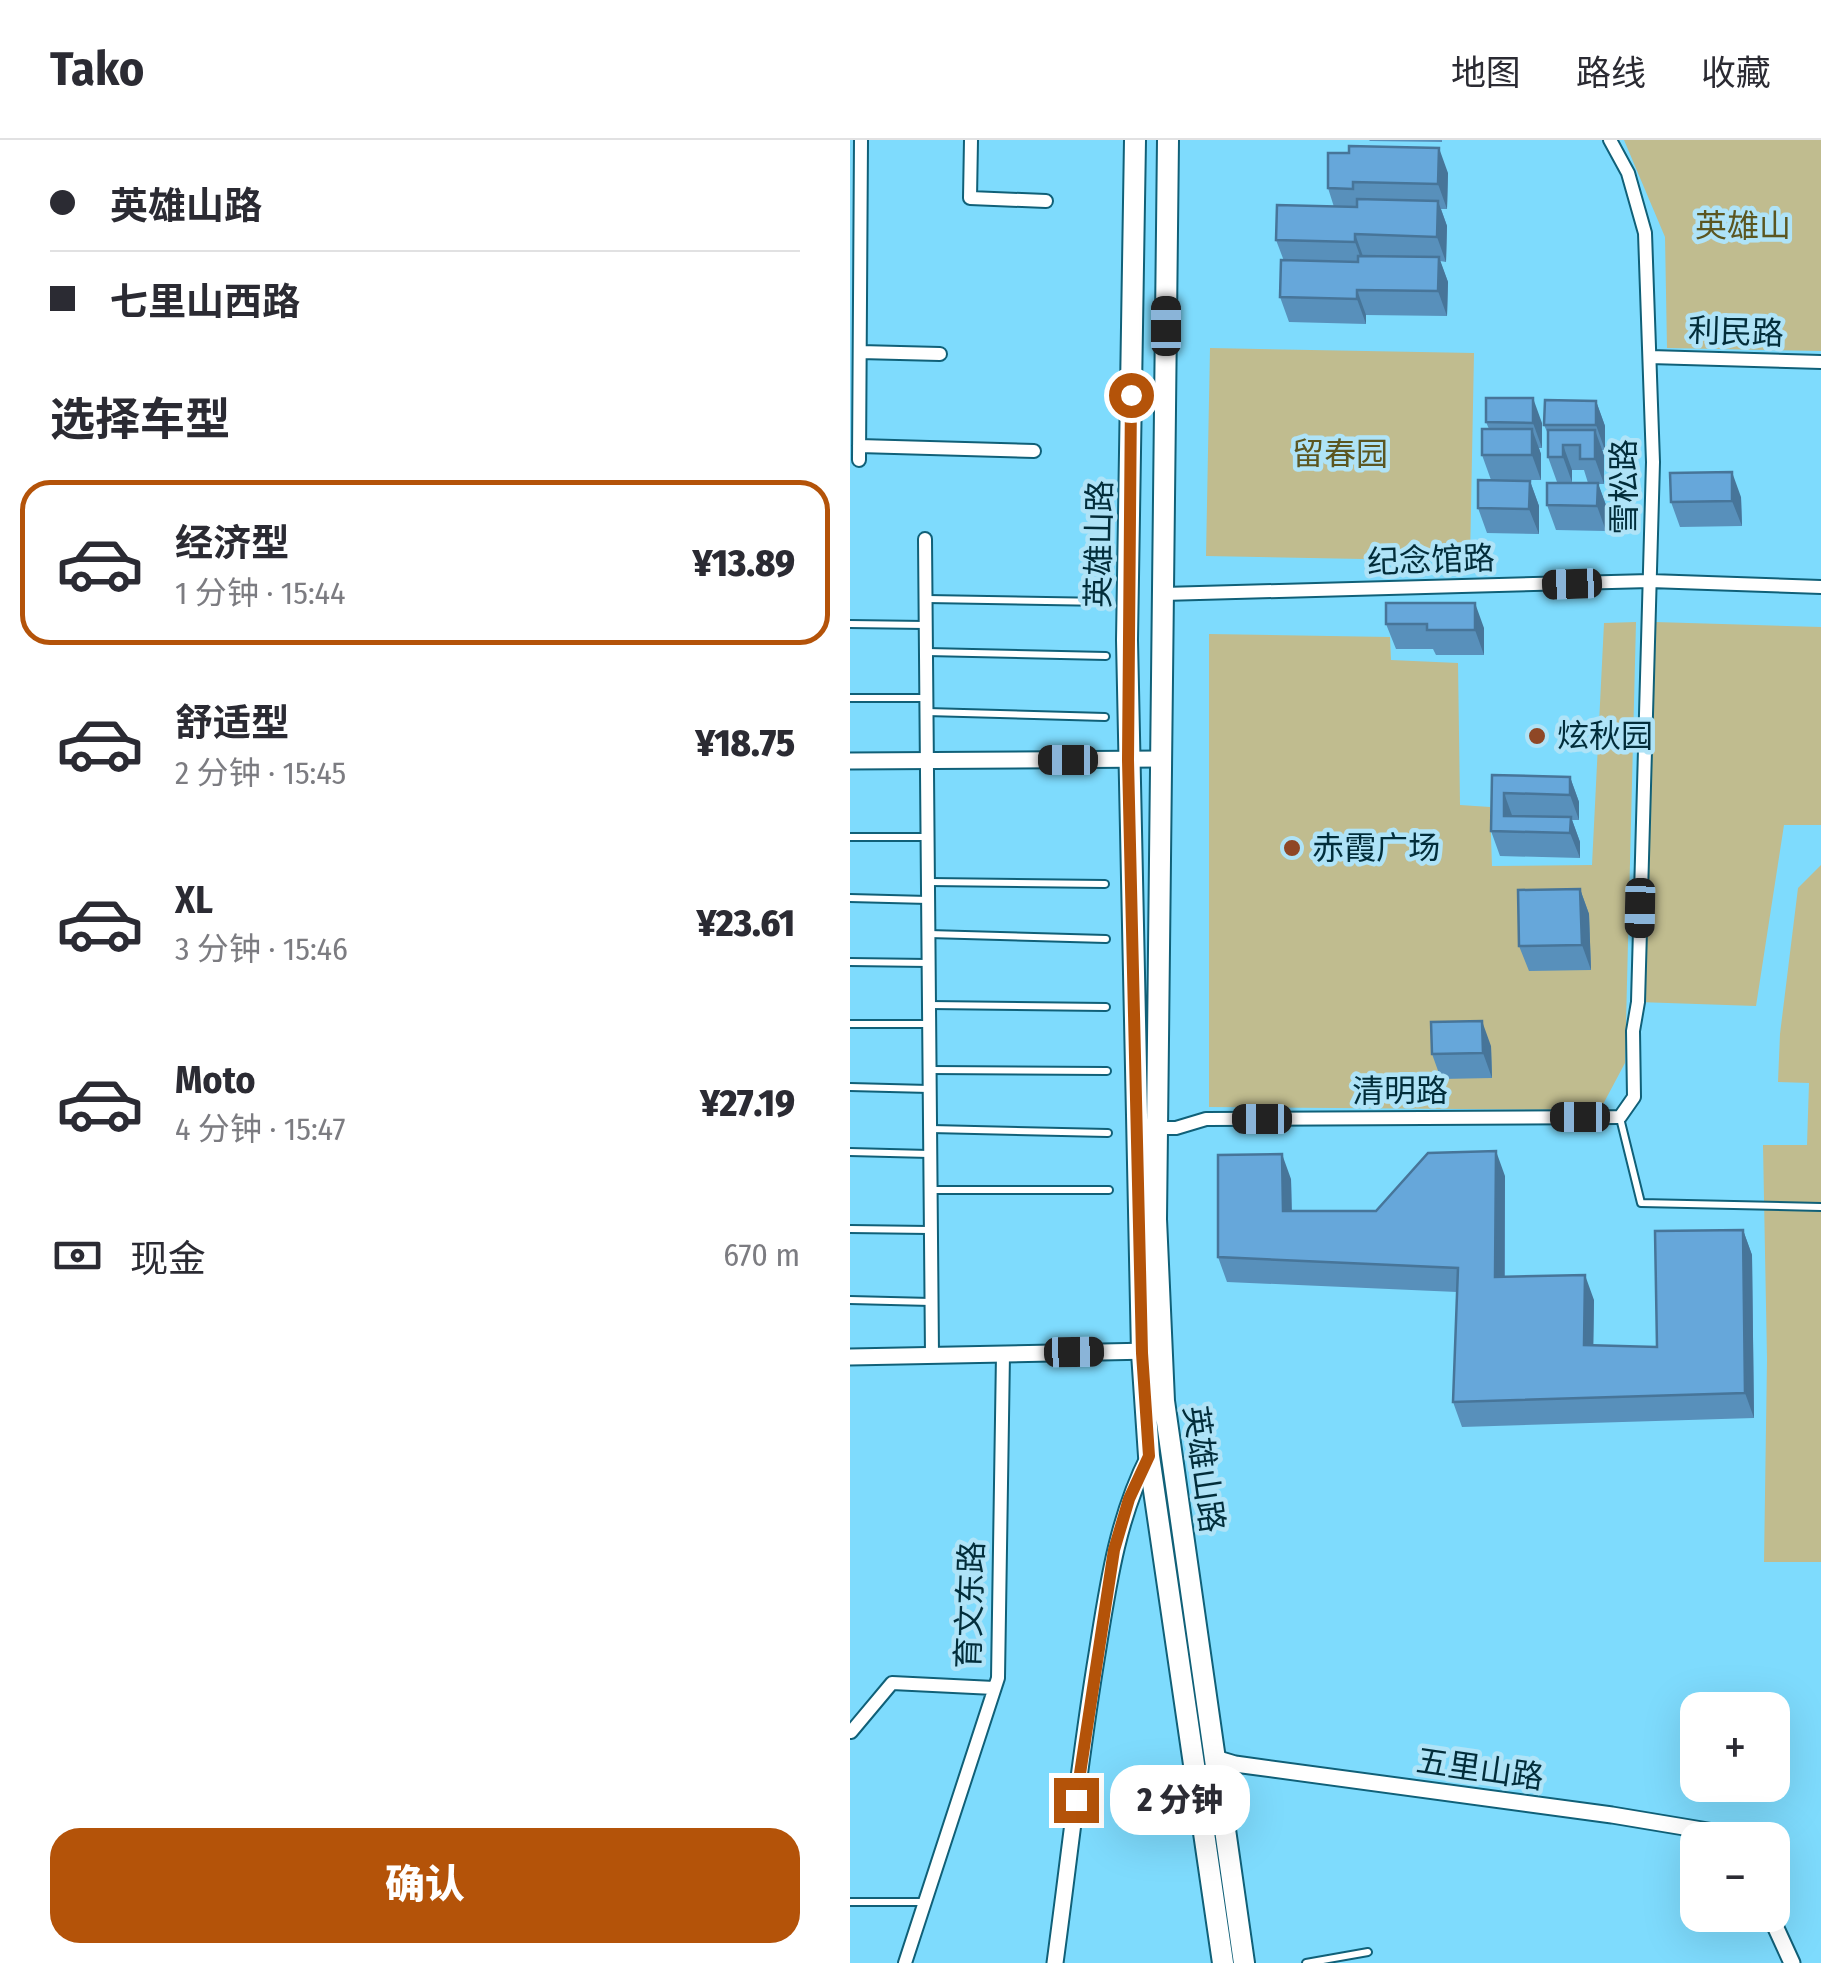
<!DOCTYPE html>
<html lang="zh">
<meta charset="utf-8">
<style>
:root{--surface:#fff;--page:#f2f2f3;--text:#2b2b33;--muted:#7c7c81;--line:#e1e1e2;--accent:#b45309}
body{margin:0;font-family:"Fira Sans Condensed","Noto Sans SC",sans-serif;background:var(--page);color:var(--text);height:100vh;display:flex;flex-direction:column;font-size:38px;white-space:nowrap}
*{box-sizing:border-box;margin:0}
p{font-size:32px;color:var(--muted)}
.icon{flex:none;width:55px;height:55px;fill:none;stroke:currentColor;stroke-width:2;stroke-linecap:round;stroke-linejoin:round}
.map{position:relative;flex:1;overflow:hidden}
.panel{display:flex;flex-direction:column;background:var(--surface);width:850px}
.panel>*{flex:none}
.banner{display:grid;align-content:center;height:220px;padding:0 50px;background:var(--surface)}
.tools{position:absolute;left:830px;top:1552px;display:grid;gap:20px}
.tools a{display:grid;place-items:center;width:110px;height:110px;border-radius:20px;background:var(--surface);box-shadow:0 10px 40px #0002;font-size:50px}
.end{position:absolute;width:45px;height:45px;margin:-22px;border:12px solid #b45309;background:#fff;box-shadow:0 0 0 5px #fff}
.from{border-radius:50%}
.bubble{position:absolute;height:70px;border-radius:30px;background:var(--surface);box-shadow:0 10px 40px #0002;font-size:32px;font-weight:800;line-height:70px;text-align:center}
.car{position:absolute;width:30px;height:60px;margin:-30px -15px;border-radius:12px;box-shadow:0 0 8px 2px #0007;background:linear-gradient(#222 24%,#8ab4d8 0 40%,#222 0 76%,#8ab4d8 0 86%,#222 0)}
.banner b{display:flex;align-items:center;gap:35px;height:95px;font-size:38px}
.banner b+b{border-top:2px solid var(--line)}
.banner i{width:25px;height:25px;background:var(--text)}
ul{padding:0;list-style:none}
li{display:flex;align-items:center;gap:30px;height:165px;margin:0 20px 15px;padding:0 30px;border:5px solid transparent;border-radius:30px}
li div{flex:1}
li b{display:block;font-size:38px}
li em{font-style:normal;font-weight:800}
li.selected{border-color:var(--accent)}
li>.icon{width:90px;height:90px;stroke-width:1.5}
h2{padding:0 50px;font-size:45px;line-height:120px}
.pay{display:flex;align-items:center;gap:25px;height:110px;padding:0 50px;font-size:38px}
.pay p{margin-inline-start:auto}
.primary-button{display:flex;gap:20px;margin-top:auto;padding:20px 50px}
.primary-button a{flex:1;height:115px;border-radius:30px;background:var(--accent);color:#fff;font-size:40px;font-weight:800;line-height:115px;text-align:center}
header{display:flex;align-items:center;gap:60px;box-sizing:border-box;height:140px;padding:0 50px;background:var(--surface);border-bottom:2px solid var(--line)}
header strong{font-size:48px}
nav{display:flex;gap:55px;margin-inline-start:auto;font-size:35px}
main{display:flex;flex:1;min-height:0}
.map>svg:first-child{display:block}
</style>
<header>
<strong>Tako</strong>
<nav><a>地图</a><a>路线</a><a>收藏</a></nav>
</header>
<main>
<section class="panel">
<div class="banner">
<b><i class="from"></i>英雄山路</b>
<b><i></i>七里山西路</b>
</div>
<h2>选择车型</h2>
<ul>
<li class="selected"><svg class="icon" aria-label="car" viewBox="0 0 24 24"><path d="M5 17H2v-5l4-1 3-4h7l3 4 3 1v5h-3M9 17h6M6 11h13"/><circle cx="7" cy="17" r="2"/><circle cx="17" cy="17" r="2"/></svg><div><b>经济型</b><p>1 分钟 · 15:44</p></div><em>¥13.89</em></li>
<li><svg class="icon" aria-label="car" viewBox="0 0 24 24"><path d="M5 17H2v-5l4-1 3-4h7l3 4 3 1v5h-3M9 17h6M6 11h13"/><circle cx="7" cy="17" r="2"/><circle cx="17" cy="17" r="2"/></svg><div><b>舒适型</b><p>2 分钟 · 15:45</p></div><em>¥18.75</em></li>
<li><svg class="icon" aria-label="car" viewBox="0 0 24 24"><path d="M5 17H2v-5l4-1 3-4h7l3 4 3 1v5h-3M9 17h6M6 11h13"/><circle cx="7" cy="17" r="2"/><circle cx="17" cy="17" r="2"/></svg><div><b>XL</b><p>3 分钟 · 15:46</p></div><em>¥23.61</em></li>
<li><svg class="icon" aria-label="car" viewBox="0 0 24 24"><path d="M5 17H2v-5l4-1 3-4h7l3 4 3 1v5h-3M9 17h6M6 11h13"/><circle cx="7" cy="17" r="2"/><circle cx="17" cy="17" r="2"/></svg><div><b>Moto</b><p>4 分钟 · 15:47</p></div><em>¥27.19</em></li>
</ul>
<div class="pay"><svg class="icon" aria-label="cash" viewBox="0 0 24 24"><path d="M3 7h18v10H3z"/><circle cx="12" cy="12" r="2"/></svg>现金<p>670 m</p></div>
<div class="primary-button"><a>确认</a></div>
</section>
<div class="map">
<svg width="971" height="1823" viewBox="0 0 971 1823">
<rect width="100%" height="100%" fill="#7edbfd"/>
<path fill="#c0bc8f" d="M 774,0 L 971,0 L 971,211 L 817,208 L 815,97 Z
M 360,208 L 624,213 L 620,421 L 356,416 Z
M 786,482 L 775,923 L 750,970 L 359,967 L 359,494 L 540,497 L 541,520 L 608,523 L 610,665 L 640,667 L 642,726 L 742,725 L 754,483 Z
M 805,482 L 971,487 L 971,685 L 934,685 L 906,866 L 788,862 Z
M 971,725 L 971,1422 L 914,1422 L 917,1219 L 913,1005 L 957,1005 L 959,943 L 928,942 L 930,894 L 948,748 Z"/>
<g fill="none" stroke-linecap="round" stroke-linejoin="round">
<g stroke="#106078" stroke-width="10">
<path id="service" d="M 77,459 L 257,462
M 0,484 L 75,485
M 77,512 L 256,516
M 0,558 L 75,558
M 77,572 L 255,577
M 0,697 L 77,697
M 79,742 L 255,744
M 0,758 L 78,760
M 79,794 L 256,799
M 0,822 L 78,823
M 80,865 L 256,867
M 0,884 L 79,884
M 80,930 L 257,931
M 0,947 L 79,949
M 770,978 L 791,1063 L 971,1067
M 81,989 L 258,993
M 0,1012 L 79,1014
M 82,1050 L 259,1050
M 0,1089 L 79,1090
M 0,1160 L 81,1162
M 0,1762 L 73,1762
M 456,1823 L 518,1812"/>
</g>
<g stroke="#106078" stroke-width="16">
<path id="minor" d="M 121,0 L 120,58 L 196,61
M 10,212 L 90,214
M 800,217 L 971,222
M 9,306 L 184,311
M 9,320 L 11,0
M 75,399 L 82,1215
M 313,454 L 800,441 L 971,447
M 307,988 L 326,988 L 356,979 L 770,977 L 784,957 L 783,891 L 788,862 L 803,322 L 795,93 L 778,33 L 760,0
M 1,1592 L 42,1543 L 144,1548
M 55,1823 L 148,1538 L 153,1214"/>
</g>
<g stroke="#106078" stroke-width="19">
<path id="tertiary" d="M 0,621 L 311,619
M 0,1217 L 301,1211
M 365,1618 L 385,1624 L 762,1675 L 882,1695 L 885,1700
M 920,1775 L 942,1823
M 205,1823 C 219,1720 230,1616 247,1514 C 258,1445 267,1379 299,1316"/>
</g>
<g stroke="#106078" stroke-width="24">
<path id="primary" d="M 285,0 L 277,500 L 292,1213 L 299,1316 L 373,1823
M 318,0 L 306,1079 L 314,1261 L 394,1823"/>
</g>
<use href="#service" stroke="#fff" stroke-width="6"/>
<use href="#minor" stroke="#fff" stroke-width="12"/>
<use href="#tertiary" stroke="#fff" stroke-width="15"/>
<use href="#primary" stroke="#fff" stroke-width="20"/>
</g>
<path fill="#5890bb" d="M 519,0 L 592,0 L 592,2 L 520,1 Z
M 478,13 L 598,33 L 597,69 L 591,69 L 597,86 L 596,122 L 590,121 L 598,142 L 597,176 L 516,175 L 516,184 L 439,182 L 430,157 L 434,121 L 426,100 L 484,67 L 478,48 Z
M 746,261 L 755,286 L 755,310 L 752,310 L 754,315 L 754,344 L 748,344 L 757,368 L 756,391 L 706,390 L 697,365 L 738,343 L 734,330 L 722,330 L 722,342 L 707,342 L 698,317 L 698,294 L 694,285 Z
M 636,282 L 692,283 L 692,308 L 689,308 L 691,314 L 691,340 L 641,340 L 632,315 L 639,289 Z
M 680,341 L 689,366 L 689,394 L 637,393 L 628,368 Z
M 891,357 L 892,386 L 830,387 L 821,362 Z
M 536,463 L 634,488 L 634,515 L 586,515 L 583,509 L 546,509 L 536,484 Z
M 642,635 L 720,637 L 729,662 L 729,680 L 722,680 L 730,702 L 730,718 L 650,716 L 641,691 Z
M 730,749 L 739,774 L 741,830 L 679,831 L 669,806 Z
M 641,906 L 642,938 L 591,939 L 582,914 Z
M 655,1036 L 655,1137 L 744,1160 L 743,1205 L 807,1207 L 893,1090 L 902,1115 L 904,1278 L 612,1287 L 603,1262 L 607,1152 L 377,1142 L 368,1117 L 441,1039 L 442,1071 L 526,1071 Z"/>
<path fill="#477599" d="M 589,8 L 598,33 L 597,69 L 588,44 Z
M 588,61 L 597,86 L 596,122 L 587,97 Z
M 505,94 L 514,119 L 514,127 L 505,102 Z
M 589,117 L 598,142 L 597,176 L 588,151 Z
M 507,150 L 516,175 L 516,184 L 507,159 Z
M 683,258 L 692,283 L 692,308 L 683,283 Z
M 746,261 L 755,286 L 755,310 L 746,285 Z
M 682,289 L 691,314 L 691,340 L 682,315 Z
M 745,290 L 754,315 L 754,344 L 745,319 Z
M 713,305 L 722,330 L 722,342 L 713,317 Z
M 882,332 L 891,357 L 892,386 L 882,361 Z
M 680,341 L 689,366 L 689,394 L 679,369 Z
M 748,343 L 757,368 L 756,391 L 747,366 Z
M 625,463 L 634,488 L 634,515 L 625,490 Z
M 720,637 L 729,662 L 729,680 L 720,655 Z
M 654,653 L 663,678 L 654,676 Z
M 721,677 L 730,702 L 730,718 L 720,693 Z
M 730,749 L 739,774 L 741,830 L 732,805 Z
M 632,881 L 641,906 L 642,938 L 633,913 Z
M 646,1011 L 655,1036 L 654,1162 L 645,1137 Z
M 432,1014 L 441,1039 L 442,1096 L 433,1071 Z
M 893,1090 L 902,1115 L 904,1278 L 895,1253 Z
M 735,1135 L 744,1160 L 743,1230 L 734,1205 Z"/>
<path fill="#66a7da" stroke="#477599" stroke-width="2.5" d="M 499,6 L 589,8 L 588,44 L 503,42 L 503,49 L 478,48 L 478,13 L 499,13 Z
M 507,59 L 588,61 L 587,97 L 505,94 L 505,102 L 426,100 L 427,65 L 507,67 Z
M 508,116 L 589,117 L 588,151 L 507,150 L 507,159 L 430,157 L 431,120 L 508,122 Z
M 636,258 L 683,258 L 683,283 L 636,282 Z
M 695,260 L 746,261 L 746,285 L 694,285 Z
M 632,289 L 682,289 L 682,315 L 632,315 Z
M 698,290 L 745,290 L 745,319 L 730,319 L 730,305 L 713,305 L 713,317 L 698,317 Z
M 882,332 L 882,361 L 821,362 L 820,333 Z
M 628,340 L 680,341 L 679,369 L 628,368 Z
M 697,343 L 748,343 L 747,366 L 697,365 Z
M 536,463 L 625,463 L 625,490 L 577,490 L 577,484 L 536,484 Z
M 642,635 L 720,637 L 720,655 L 654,653 L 654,676 L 721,677 L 720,693 L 641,691 Z
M 730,749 L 732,805 L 669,806 L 668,750 Z
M 632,881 L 633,913 L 582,914 L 581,882 Z
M 646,1011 L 645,1137 L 735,1135 L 734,1205 L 807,1207 L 805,1091 L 893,1090 L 895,1253 L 603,1262 L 608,1128 L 368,1117 L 368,1015 L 432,1014 L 433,1071 L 526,1071 L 578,1013 Z"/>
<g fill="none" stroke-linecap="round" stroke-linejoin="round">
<path stroke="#b45309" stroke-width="12" d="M 226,1660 L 264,1410 L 279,1359 L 299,1316 L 292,1213 L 278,620 L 281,255"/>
</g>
<g fill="#8f4726" stroke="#afe3f7" stroke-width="4">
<circle cx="687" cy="596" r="10"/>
<circle cx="442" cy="708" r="10"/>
</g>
<g text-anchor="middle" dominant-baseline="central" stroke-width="9" stroke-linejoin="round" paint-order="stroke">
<g font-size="32" fill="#5b5621" stroke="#afe3f7">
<text x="893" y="86">英雄山</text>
<text x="490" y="314">留春园</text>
</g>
<g font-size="32" fill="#022d3a" stroke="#afe3f7">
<text transform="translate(886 192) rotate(2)">利民路</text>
<text transform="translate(774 347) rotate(-90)">雪松路</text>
<text transform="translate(249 404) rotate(-89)">英雄山路</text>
<text transform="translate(581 420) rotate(-2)">纪念馆路</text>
<text x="550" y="951">清明路</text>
<text transform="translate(354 1329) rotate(82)">英雄山路</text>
<text transform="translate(120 1465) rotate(-88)">育文东路</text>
<text transform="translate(630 1629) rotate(8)">五里山路</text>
</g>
<g font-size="32" fill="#022d3a" stroke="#afe3f7" text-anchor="start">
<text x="707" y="596">炫秋园</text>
<text x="462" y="708">赤霞广场</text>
</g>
</g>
</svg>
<div class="tools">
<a>+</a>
<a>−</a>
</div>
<i class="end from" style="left:281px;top:255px"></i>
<i class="end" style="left:226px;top:1660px"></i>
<div class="bubble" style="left:260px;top:1625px;width:140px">2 分钟</div>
<i class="car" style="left:316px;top:186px;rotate:0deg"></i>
<i class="car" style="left:722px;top:444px;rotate:268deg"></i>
<i class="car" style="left:218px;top:620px;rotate:270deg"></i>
<i class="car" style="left:790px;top:768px;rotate:181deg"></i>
<i class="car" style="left:730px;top:977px;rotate:270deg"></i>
<i class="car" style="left:412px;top:979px;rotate:270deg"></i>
<i class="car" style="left:224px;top:1212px;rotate:89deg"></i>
</div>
</main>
